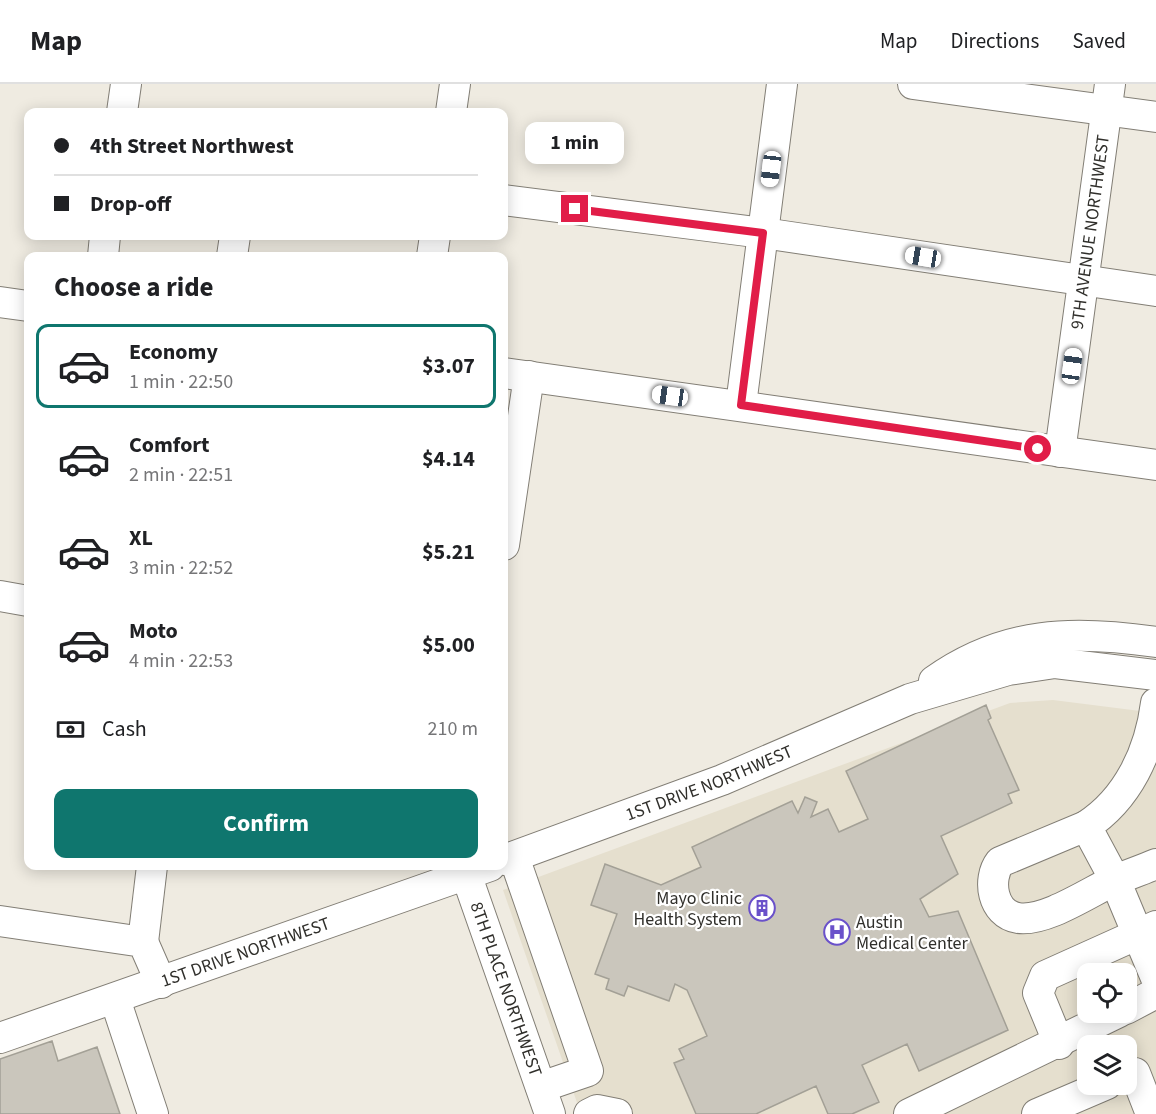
<!DOCTYPE html>
<meta charset="utf-8">
<style>
:root{--surface:#fff;--page:#f6f6f6;--text:#202124;--muted:#757577;--line:#e0e0e0;--accent:#0f766e}
body{margin:0;font-family:"Source Sans 3",sans-serif;background:var(--page);color:var(--text);height:100vh;display:flex;flex-direction:column;font-size:22px;white-space:nowrap}
*{box-sizing:border-box;margin:0}
p{font-size:20px;color:var(--muted)}
.icon{flex:none;width:33px;height:33px;fill:none;stroke:currentColor;stroke-width:2;stroke-linecap:round;stroke-linejoin:round}
.map{position:relative;flex:1;overflow:hidden}
.side{position:absolute;left:24px;top:168px;width:484px;height:618px;display:flex;flex-direction:column;background:var(--surface);border-radius:12px;box-shadow:0 3px 15px #0003}
.side>*{flex:none}
.top-card{position:absolute;left:24px;top:24px;width:484px;height:132px;border-radius:12px;box-shadow:0 3px 15px #0003;display:grid;align-content:center;height:132px;padding:0 30px;background:var(--surface)}
.buttons{position:absolute;left:1077px;top:879px;display:grid;gap:12px}
.buttons a{display:grid;place-items:center;width:60px;height:60px;border-radius:12px;background:var(--surface);box-shadow:0 3px 15px #0003;font-size:30px}
.end{position:absolute;width:27px;height:27px;margin:-14px;border:8px solid #e11d48;background:#fff;box-shadow:0 0 0 3px #fff}
.from{border-radius:50%}
.bubble{position:absolute;height:42px;border-radius:12px;background:var(--surface);box-shadow:0 3px 15px #0003;font-size:20px;font-weight:700;line-height:42px;text-align:center}
.car{position:absolute;width:18px;height:36px;margin:-18px -9px;border-radius:8px;box-shadow:0 0 4px 2px #0007;background:linear-gradient(#fff 24%,#345 0 40%,#fff 0 76%,#345 0 86%,#fff 0)}
.top-card b{display:flex;align-items:center;gap:21px;height:57px;font-size:22px}
.top-card b+b{border-top:2px solid var(--line)}
.top-card i{width:15px;height:15px;background:var(--text)}
ul{padding:0;list-style:none}
li{display:flex;align-items:center;gap:18px;height:84px;margin:0 12px 9px;padding:0 18px;border:3px solid transparent;border-radius:12px}
li div{flex:1}
li b{display:block;font-size:22px}
li em{font-style:normal;font-weight:700}
li.selected{border-color:var(--accent)}
li>.icon{width:54px;height:54px;stroke-width:1.5}
h2{padding:0 30px;font-size:27px;line-height:72px}
.pay{display:flex;align-items:center;gap:15px;height:66px;padding:0 30px;font-size:22px}
.pay p{margin-inline-start:auto}
.cta{display:flex;gap:12px;margin-top:auto;padding:12px 30px}
.cta a{flex:1;height:69px;border-radius:12px;background:var(--accent);color:#fff;font-size:24px;font-weight:700;line-height:69px;text-align:center}
header{display:flex;align-items:center;gap:36px;box-sizing:border-box;height:84px;padding:0 30px;background:var(--surface);border-bottom:2px solid var(--line)}
header strong{font-size:28px}
nav{display:flex;gap:33px;margin-inline-start:auto;font-size:21px}
.map>svg:first-child{display:block}
</style>
<header>
<strong>Map</strong>
<nav><a>Map</a><a>Directions</a><a>Saved</a></nav>
</header>
<div class="map">
<svg width="1156" height="1030" viewBox="0 0 1156 1030">
<rect width="100%" height="100%" fill="#efebe1"/>
<path fill="#e5dfce" fill-rule="evenodd" d="M 1053,616 L 1156,629 L 1156,1030 L 581,1030 L 503,806 L 1010,619 ZM 1088,890 L 1126,890 L 1126,928 L 1088,928 ZM 1088,962 L 1126,962 L 1126,1000 L 1088,1000 Z"/>
<path fill="#cac6bc" stroke="#a3a096" stroke-width="1.5" d="M 986,621 L 991,634 L 988,636 L 1019,706 L 1008,710 L 1012,719 L 941,752 L 958,790 L 920,815 L 929,833 L 958,827 L 1008,946 L 919,987 L 907,960 L 862,981 L 879,1018 L 852,1030 L 828,1030 L 816,1002 L 756,1030 L 696,1030 L 674,979 L 684,975 L 679,965 L 707,952 L 687,906 L 675,900 L 669,917 L 628,902 L 624,912 L 606,905 L 609,895 L 595,890 L 617,830 L 591,821 L 605,780 L 661,801 L 701,783 L 692,763 L 792,717 L 798,729 L 805,713 L 817,718 L 811,733 L 828,725 L 839,748 L 868,735 L 846,687 Z
M 52,957 L 58,977 L 97,963 L 120,1030 L 0,1030 L 0,975 Z"/>
<g fill="none" stroke-linecap="round" stroke-linejoin="round">
<g stroke="#827e75" stroke-width="32">
<g id="minor">
<path d="M 913,0 L 1156,33"/>
<path d="M 122,28 L 126,0"/>
<path d="M 451,28 L 455,0"/>
<path d="M 504,116 L 763,149 L 1156,207"/>
<path d="M 103,172 L 105,152"/>
<path d="M 232,172 L 235,152"/>
<path d="M 432,172 L 435,152"/>
<path d="M 0,218 L 28,222"/>
<path d="M 504,289 L 1156,381"/>
<path d="M 741,321 L 782,0"/>
<path id="s1" d="M 1060,368 L 1110,0"/>
<path d="M 504,461 L 529,292"/>
<path d="M 0,512 L 28,517"/>
<path d="M 934,597 C 1004,547 1073,546 1156,558"/>
<path d="M 1156,619 C 1150,667 1128,715 1086,742 L 1115,796 L 1156,894"/>
<path d="M 1086,742 L 1000,778 C 987,795 992,830 1018,834 C 1045,838 1088,809 1113,797 C 1127,791 1142,786 1156,780"/>
<path d="M 514,773 L 588,987 L 541,1003"/>
<path id="s2" d="M 504,776 L 722,696 L 910,615 L 1008,586 L 1055,579 L 1156,591"/>
<path id="s3" d="M 465,782 L 466,790 L 550,1030"/>
<path d="M 0,837 L 143,858 L 161,899"/>
<path d="M 143,858 L 152,782"/>
<path d="M 115,915 L 153,1030"/>
<path d="M 1126,925 L 1156,909"/>
<path id="s4" d="M 0,954 L 490,782"/>
<path d="M 1059,960 L 1038,909 L 1045,892 L 1156,842"/>
<path d="M 1126,992 L 1135,989 L 1151,1030"/>
<path d="M 589,1030 L 597,1026 L 617,1030"/>
<path d="M 909,1030 L 1119,928"/>
<path d="M 1037,1030 L 1107,1000"/>
</g>
</g>
<use href="#minor" stroke="#fff" stroke-width="30"/>
</g>
<g fill="none" stroke-linecap="round" stroke-linejoin="round">
<path stroke="#e11d48" stroke-width="8" d="M 575,125 L 763,149 L 741,321 L 1038,365"/>
</g>
<defs>
<g id="building-ring" transform="scale(1.35)"><circle r="9.5" fill="#fff" stroke="#6a51ca" stroke-width="1.5"/><path d="M-4-6H4V6H1V3H-1V6H-4ZM-2.5-4.3h1.7v1.8h-1.7ZM.8-4.3h1.7v1.8H.8ZM-2.5-1h1.7V.8h-1.7ZM.8-1h1.7V.8H.8Z" fill="#6a51ca"/></g>
<g id="hospital-ring" transform="scale(1.35)"><circle r="9.5" fill="#fff" stroke="#6a51ca" stroke-width="1.5"/><path d="M-5-5h3v3.5h4V-5h3V5h-3V1.5h-4V5h-3Z" fill="#6a51ca"/></g>
</defs>
<g fill-rule="evenodd">
<use href="#building-ring" x="762" y="824"/>
<use href="#hospital-ring" x="837" y="848"/>
</g>
<g text-anchor="middle" dominant-baseline="central" stroke-width="4.5" stroke-linejoin="round" paint-order="stroke">
<g font-size="18" fill="#302f2b" stroke="#fff">
<text stroke="none"><textPath href="#s1" startOffset="222">9TH AVENUE NORTHWEST</textPath></text>
<text stroke="none"><textPath href="#s2" startOffset="219">1ST DRIVE NORTHWEST</textPath></text>
<text stroke="none"><textPath href="#s4" startOffset="260">1ST DRIVE NORTHWEST</textPath></text>
<text stroke="none"><textPath href="#s3" startOffset="130">8TH PLACE NORTHWEST</textPath></text>
</g>
<g font-size="18" fill="#302f2b" stroke="#fff" text-anchor="end">
<text x="742" y="814">Mayo Clinic<tspan x="742" dy="21">Health System</tspan></text>
<text x="856" y="838" text-anchor="start">Austin<tspan x="856" dy="21">Medical Center</tspan></text>
</g>
</g>
</svg>
<div class="buttons">
<a><svg class="icon" aria-label="locate" viewBox="0 0 24 24"><circle cx="12" cy="12" r="6"/><path d="M12 2v4M12 18v4M2 12h4M18 12h4"/></svg></a>
<a><svg class="icon" aria-label="layers" viewBox="0 0 24 24"><path d="M12 4l9 5-9 5-9-5zM3 14l9 5 9-5"/></svg></a>
</div>
<i class="end from" style="left:1038px;top:365px"></i>
<i class="end" style="left:575px;top:125px"></i>
<div class="bubble" style="left:525px;top:38px;width:99px">1 min</div>
<i class="car" style="left:771px;top:85px;rotate:187deg"></i>
<i class="car" style="left:923px;top:173px;rotate:279deg"></i>
<i class="car" style="left:1072px;top:282px;rotate:8deg"></i>
<i class="car" style="left:670px;top:312px;rotate:278deg"></i>
<div class="top-card">
<b><i class="from"></i>4th Street Northwest</b>
<b><i></i>Drop-off</b>
</div>
<section class="side">
<h2>Choose a ride</h2>
<ul>
<li class="selected"><svg class="icon" aria-label="car" viewBox="0 0 24 24"><path d="M5 17H2v-5l4-1 3-4h7l3 4 3 1v5h-3M9 17h6M6 11h13"/><circle cx="7" cy="17" r="2"/><circle cx="17" cy="17" r="2"/></svg><div><b>Economy</b><p>1 min · 22:50</p></div><em>$3.07</em></li>
<li><svg class="icon" aria-label="car" viewBox="0 0 24 24"><path d="M5 17H2v-5l4-1 3-4h7l3 4 3 1v5h-3M9 17h6M6 11h13"/><circle cx="7" cy="17" r="2"/><circle cx="17" cy="17" r="2"/></svg><div><b>Comfort</b><p>2 min · 22:51</p></div><em>$4.14</em></li>
<li><svg class="icon" aria-label="car" viewBox="0 0 24 24"><path d="M5 17H2v-5l4-1 3-4h7l3 4 3 1v5h-3M9 17h6M6 11h13"/><circle cx="7" cy="17" r="2"/><circle cx="17" cy="17" r="2"/></svg><div><b>XL</b><p>3 min · 22:52</p></div><em>$5.21</em></li>
<li><svg class="icon" aria-label="car" viewBox="0 0 24 24"><path d="M5 17H2v-5l4-1 3-4h7l3 4 3 1v5h-3M9 17h6M6 11h13"/><circle cx="7" cy="17" r="2"/><circle cx="17" cy="17" r="2"/></svg><div><b>Moto</b><p>4 min · 22:53</p></div><em>$5.00</em></li>
</ul>
<div class="pay"><svg class="icon" aria-label="cash" viewBox="0 0 24 24"><path d="M3 7h18v10H3z"/><circle cx="12" cy="12" r="2"/></svg>Cash<p>210 m</p></div>
<div class="cta"><a>Confirm</a></div>
</section>
</div>
